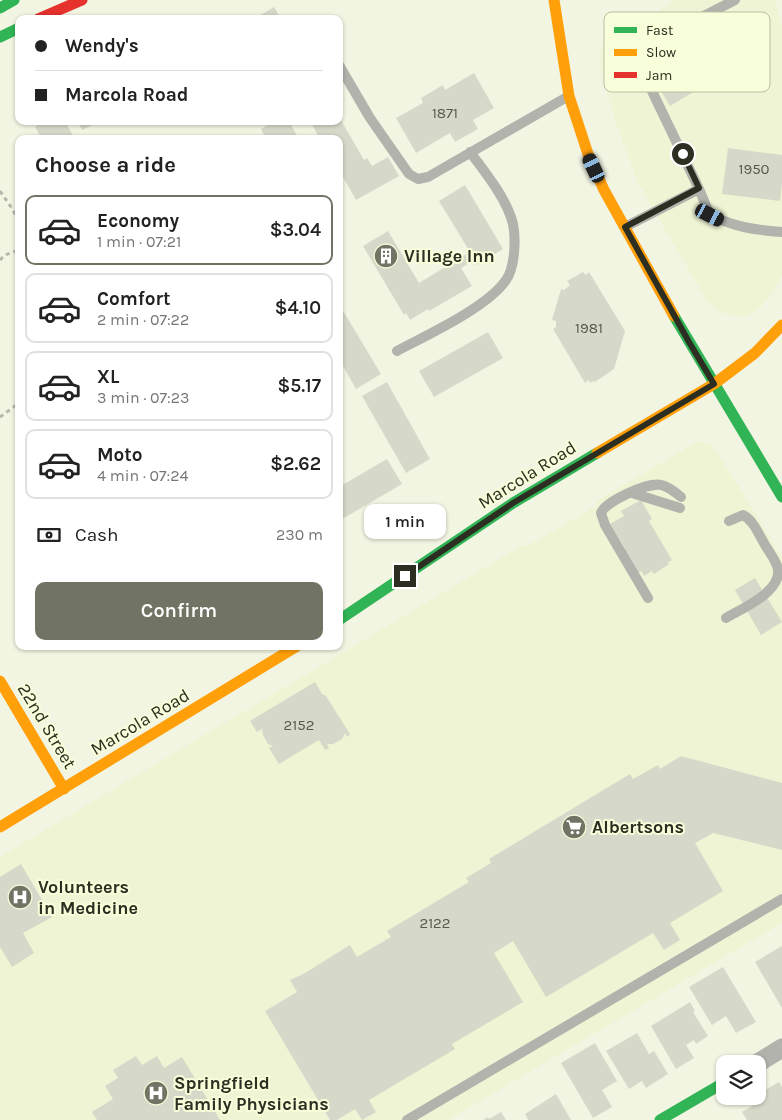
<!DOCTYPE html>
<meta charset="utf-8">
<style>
:root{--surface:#fff;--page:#f2f2f2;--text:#222;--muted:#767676;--line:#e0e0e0;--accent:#717465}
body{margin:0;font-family:Karla,sans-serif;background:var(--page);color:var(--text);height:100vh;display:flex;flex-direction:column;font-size:19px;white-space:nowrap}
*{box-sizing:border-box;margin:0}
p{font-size:16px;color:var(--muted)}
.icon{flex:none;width:28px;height:28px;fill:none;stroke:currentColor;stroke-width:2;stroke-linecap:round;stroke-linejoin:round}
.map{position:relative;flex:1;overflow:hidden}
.panel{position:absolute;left:15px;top:135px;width:328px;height:515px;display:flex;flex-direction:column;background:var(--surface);border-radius:10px;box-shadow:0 1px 4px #0004}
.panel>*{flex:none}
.top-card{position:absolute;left:15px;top:15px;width:328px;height:110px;border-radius:10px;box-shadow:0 1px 4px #0004;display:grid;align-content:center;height:110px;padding:0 20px;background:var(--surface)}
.buttons{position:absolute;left:716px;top:1055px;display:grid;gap:10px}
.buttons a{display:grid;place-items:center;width:50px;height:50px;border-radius:10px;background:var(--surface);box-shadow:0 1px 4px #0004;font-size:25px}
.end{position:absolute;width:22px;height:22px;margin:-11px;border:6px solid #2c2e21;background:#fff;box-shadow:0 0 0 2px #fff}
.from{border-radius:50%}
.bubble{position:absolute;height:35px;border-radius:10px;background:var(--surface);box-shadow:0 1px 4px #0004;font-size:16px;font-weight:600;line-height:35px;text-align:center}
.car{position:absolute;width:15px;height:30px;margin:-15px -8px;border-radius:6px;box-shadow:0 0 4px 1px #0007;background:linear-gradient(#222 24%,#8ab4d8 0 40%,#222 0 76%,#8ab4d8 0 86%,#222 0)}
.top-card b{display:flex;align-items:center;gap:18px;height:48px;font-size:19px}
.top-card b+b{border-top:1px solid var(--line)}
.top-card i{width:12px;height:12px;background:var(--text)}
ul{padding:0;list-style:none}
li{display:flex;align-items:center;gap:15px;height:70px;margin:0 10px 8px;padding:0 10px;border:2px solid var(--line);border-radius:10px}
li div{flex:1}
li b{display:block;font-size:19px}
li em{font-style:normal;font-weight:600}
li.selected{border-color:var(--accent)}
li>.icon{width:45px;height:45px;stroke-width:1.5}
h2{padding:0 20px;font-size:22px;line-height:60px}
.pay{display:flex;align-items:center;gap:12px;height:55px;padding:0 20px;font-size:19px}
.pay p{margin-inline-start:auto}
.button{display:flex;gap:10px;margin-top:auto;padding:10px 20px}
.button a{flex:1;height:58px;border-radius:10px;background:var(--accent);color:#fff;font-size:20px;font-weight:600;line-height:58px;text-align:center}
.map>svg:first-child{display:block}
</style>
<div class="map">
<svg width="782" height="1120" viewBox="0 0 782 1120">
<rect width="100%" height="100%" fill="#f2f5e2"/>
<path fill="#eff4d4" d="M 675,0 L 775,0 L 782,25 L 782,276 L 770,297 L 757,311 L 744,317 L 733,316 L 718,311 L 708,303 L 637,181 L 615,120 L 601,74 L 599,50 Z
M 702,442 L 713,445 L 782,557 L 782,923 L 448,1120 L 0,1120 L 0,857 L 521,546 L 529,545 L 596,506 L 598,500 L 695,443 Z"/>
<path fill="#d6d9c9" d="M 274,7 L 281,19 L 254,19 Z
M 712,27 L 736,66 L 670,106 L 646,66 Z
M 474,73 L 494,108 L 473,120 L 478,129 L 455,142 L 450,133 L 416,153 L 396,118 L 423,103 L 421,98 L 443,85 L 445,90 Z
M 339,117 L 364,160 L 367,158 L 372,166 L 388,157 L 399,176 L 356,200 L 339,170 L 339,139 L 320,139 L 310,121 L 339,121 Z
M 44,121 L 65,121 L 75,139 L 42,139 L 35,127 Z
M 77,121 L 101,121 L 82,130 Z
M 274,121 L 289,121 L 299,139 L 266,139 L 261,129 Z
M 728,148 L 782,155 L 782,184 L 780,201 L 722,194 Z
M 465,185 L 503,249 L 477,265 L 474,260 L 461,268 L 472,286 L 429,311 L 428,309 L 410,320 L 406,313 L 404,315 L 363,246 L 388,231 L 419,283 L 470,252 L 439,201 Z
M 583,272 L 586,275 L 589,272 L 625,331 L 614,369 L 595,382 L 594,381 L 590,383 L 589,380 L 585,383 L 553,329 L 556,327 L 556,321 L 552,320 L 561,289 L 564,290 L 570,285 L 567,281 Z
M 339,304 L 381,374 L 356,389 L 339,359 Z
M 488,332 L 503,358 L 434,397 L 419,371 Z
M 387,382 L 430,459 L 406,473 L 362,396 Z
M 387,459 L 402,484 L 339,521 L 339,487 Z
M 641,500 L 652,519 L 649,521 L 672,560 L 668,562 L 669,564 L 654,574 L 652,571 L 644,576 L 641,571 L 638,573 L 617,553 L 625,548 L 610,524 L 624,516 L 621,511 Z
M 755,578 L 782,622 L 761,635 L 735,590 Z
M 315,682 L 322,694 L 326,696 L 350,734 L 347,737 L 345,733 L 342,739 L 333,744 L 327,744 L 329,748 L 325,750 L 319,740 L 279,764 L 269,748 L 273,746 L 268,744 L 263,735 L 262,729 L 257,732 L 250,721 Z
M 681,756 L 782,783 L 782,850 L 713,833 L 695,843 L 723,891 L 670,923 L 680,940 L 664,950 L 653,933 L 546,997 L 513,941 L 494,953 L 523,1002 L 452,1044 L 455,1049 L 369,1100 L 376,1112 L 362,1120 L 355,1109 L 337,1120 L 330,1120 L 265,1011 L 297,992 L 290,980 L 305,973 L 350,945 L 357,957 L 391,937 L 387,931 L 469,882 L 466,878 L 491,863 L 489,859 L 630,774 L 633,779 L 658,765 L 660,769 Z
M 21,864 L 52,917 L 23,933 L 34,953 L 12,967 L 0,947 L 0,877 Z
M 782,946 L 782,1008 L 755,962 Z
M 723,967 L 756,1022 L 736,1033 L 726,1016 L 712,1025 L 689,987 Z
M 690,1002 L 695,1011 L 693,1012 L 708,1036 L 696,1044 L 694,1040 L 686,1045 L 694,1058 L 676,1069 L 651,1026 Z
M 637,1033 L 649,1054 L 654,1051 L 668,1074 L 646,1088 L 642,1081 L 629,1089 L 606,1051 Z
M 595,1043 L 617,1081 L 602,1090 L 612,1107 L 593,1118 L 561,1063 Z
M 136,1056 L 142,1065 L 157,1056 L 164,1068 L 182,1057 L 220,1120 L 97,1120 L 92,1112 L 113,1099 L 105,1086 L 118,1078 L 113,1070 Z
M 779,1082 L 782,1087 L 782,1120 L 747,1120 L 742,1112 L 754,1105 L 750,1099 L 758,1096 L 758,1094 Z
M 556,1094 L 571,1120 L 528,1120 L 525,1114 Z
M 501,1112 L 506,1120 L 483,1120 L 488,1117 L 489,1119 Z"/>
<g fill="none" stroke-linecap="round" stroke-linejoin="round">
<path stroke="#b5b6ac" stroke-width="3" stroke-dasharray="4 4" stroke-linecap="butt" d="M 0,191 L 13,210 L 19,223
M 0,260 L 5,255 L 19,250
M 0,417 L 19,403"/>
<path stroke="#b1b3ac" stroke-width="10" d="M 339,65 L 370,118 L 409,174 L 418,179 L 428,177 L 567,97
M 699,189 L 652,91 L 640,60 L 641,52 L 645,46 L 735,0
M 625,227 L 699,189 L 710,215 C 735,227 754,230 782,232
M 397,351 C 427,335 488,307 506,280 C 515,268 516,239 513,224 C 507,199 485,172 470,152
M 632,493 L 680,508
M 648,598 L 605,525 L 601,513 C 606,501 648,482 661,485 C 668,486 675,492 681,497
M 726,618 C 741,609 781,592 778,570 C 777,561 768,551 764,543 C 758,533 753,520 743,515 L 729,521
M 407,1120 L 782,899"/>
<path stroke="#b1b3ac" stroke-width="19" d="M 756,1064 L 782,1048"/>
<path stroke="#30b455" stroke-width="11" d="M 0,8 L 14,0
M 0,37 L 19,28
M 674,316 L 782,497
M 339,620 L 513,503 L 597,453
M 660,1120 L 725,1082"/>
<path stroke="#ff9f0a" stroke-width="11" d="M 554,0 L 569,96 L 588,154 L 604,190 L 674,316
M 597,453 L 714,384 L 755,353 L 782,325
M 0,681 L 64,789
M 0,827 L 297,646"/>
<path stroke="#e5322d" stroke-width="11" d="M 38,19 L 82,0"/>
</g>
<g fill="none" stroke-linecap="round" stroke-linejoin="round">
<path stroke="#2c2e21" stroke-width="6" d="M 405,576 L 513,503 L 714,384 L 689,342 L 625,227 L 699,188 L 683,154"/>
</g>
<defs>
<g id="building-disc" transform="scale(1.25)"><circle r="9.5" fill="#717465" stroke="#f8fdda"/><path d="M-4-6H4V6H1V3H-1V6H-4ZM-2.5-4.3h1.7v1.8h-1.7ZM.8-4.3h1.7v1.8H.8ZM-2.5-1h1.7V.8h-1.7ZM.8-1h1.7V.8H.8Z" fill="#fff"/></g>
<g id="supermarket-disc" transform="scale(1.25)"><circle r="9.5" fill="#717465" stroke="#f8fdda"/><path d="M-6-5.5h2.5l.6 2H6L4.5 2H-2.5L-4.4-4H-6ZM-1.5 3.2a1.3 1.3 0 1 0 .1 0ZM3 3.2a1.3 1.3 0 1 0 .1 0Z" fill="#fff"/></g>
<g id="hospital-disc" transform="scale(1.25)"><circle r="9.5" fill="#717465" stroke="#f8fdda"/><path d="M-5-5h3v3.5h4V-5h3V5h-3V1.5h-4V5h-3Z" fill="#fff"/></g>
</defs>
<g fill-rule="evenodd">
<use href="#building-disc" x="386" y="256"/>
<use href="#supermarket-disc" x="574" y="827"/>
<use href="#hospital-disc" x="20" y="897"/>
<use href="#hospital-disc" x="156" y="1093"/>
</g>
<g text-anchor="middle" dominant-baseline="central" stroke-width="4" stroke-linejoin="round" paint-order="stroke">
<g font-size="15" fill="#56594b">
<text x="445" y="113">1871</text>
<text x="754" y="169">1950</text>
<text x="589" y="328">1981</text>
<text x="299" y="725">2152</text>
<text x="435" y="923">2122</text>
</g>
<g font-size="18" font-weight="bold" fill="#2c2e21" stroke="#f8fdda" text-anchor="start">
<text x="404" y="256">Village Inn</text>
<text x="592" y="827">Albertsons</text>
<text x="38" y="887">Volunteers<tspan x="38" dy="21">in Medicine</tspan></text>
<text x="174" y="1083">Springfield<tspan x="174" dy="21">Family Physicians</tspan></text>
</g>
<g font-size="18" fill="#2c2e21" stroke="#f8fdda">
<text transform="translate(527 475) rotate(-32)">Marcola Road</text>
<text transform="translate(140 722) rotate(-31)">Marcola Road</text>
<text transform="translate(47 726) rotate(59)">22nd Street</text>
</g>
</g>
<rect x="604" y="12" width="166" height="80" rx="8" fill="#f8fdda" stroke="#bbbfa2" stroke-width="1"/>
<rect x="614" y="27" width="23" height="6" fill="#30b455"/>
<rect x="614" y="49" width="23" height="7" fill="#ff9f0a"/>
<rect x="614" y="72" width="23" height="6" fill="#e5322d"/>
<g font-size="14" fill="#2c2e21">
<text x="646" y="35">Fast</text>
<text x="646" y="57">Slow</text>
<text x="646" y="80">Jam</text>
</g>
</svg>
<div class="buttons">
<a><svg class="icon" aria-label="layers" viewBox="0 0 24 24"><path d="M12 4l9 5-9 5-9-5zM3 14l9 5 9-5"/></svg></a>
</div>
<i class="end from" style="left:683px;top:154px"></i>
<i class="end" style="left:405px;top:576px"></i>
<div class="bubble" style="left:364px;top:504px;width:82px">1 min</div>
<i class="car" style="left:594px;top:168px;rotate:335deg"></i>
<i class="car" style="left:710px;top:215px;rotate:117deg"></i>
<div class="top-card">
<b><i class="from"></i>Wendy's</b>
<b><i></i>Marcola Road</b>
</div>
<section class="panel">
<h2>Choose a ride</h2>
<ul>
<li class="selected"><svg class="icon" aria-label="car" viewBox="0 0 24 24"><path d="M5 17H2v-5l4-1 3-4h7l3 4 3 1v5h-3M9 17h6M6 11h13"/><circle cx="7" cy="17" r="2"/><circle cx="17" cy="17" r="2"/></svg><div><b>Economy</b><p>1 min · 07:21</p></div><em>$3.04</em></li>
<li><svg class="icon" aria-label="car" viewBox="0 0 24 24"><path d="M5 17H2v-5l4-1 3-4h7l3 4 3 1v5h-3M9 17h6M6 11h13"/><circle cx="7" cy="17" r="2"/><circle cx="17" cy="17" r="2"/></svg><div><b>Comfort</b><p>2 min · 07:22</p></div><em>$4.10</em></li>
<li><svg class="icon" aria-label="car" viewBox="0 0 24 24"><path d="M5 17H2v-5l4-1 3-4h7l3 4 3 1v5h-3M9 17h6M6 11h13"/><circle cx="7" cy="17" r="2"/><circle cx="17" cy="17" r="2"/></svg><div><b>XL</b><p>3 min · 07:23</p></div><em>$5.17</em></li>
<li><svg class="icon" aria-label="car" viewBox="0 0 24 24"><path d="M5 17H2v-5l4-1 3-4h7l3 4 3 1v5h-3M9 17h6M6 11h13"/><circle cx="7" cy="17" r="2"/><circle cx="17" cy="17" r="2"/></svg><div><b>Moto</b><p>4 min · 07:24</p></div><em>$2.62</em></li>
</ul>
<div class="pay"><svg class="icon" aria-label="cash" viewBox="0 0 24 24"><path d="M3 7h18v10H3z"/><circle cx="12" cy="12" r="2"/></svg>Cash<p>230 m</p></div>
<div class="button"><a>Confirm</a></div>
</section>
</div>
